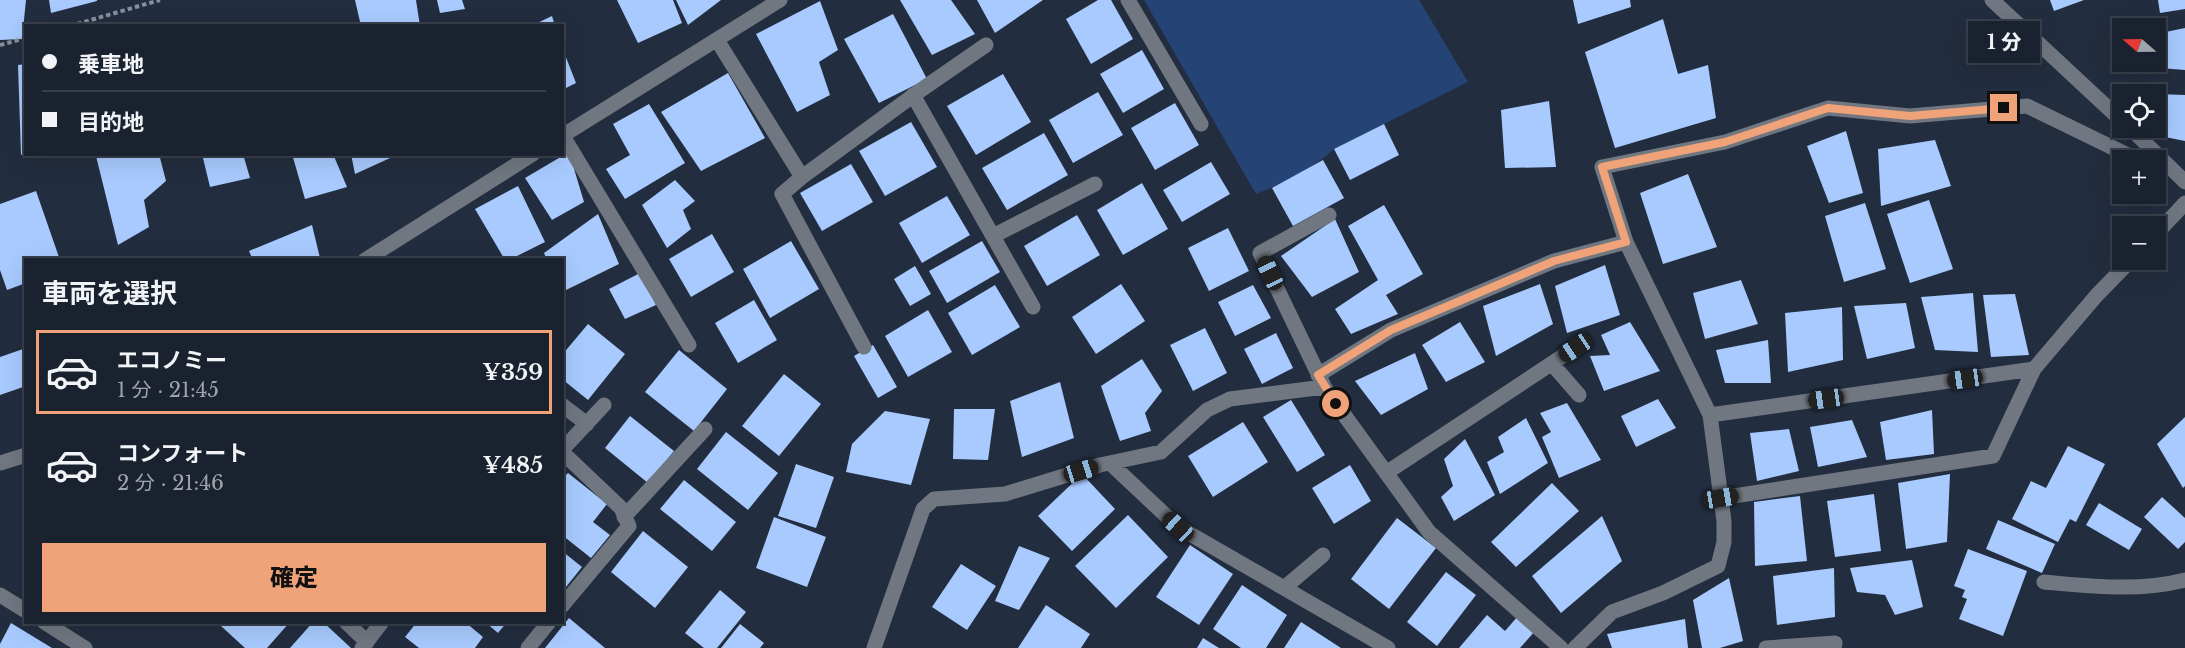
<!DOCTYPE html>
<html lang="ja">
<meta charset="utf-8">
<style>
:root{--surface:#1a222f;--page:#232a37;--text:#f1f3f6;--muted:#9fa4aa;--line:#383f4b;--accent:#f0a278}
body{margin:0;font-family:"Libre Baskerville","Noto Sans JP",serif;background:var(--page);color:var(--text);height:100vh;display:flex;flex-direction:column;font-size:22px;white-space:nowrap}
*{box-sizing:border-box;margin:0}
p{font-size:20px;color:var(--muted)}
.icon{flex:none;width:33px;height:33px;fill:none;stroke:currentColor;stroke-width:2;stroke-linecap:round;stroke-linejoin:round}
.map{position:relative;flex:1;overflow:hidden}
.panel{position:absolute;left:24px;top:258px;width:540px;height:366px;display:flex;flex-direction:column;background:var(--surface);border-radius:0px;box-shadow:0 6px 24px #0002,0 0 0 2px var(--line)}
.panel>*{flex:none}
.banner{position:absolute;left:24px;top:24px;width:540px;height:132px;border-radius:0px;box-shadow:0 6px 24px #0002,0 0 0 2px var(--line);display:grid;align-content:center;height:132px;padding:0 18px;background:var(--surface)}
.needle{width:39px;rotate:290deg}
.fabs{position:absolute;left:2112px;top:18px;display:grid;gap:12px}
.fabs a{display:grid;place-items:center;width:54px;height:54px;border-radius:0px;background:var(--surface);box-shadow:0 6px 24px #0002,0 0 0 2px var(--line);font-size:30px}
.end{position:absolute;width:27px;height:27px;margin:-14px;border:8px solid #f0a278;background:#111;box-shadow:0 0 0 3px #111}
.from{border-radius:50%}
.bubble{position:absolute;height:42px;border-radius:0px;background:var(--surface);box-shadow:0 6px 24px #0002,0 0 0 2px var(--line);font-size:20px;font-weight:800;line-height:42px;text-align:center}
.car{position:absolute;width:18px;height:36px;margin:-18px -9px;border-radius:8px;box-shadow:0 0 4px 2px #0007;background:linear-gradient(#222 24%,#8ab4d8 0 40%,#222 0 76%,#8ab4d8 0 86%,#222 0)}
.banner b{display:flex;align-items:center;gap:21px;height:57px;font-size:22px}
.banner b+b{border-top:2px solid var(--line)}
.banner i{width:15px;height:15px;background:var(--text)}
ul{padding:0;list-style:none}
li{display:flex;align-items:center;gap:18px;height:84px;margin:0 12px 9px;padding:0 6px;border:3px solid transparent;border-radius:0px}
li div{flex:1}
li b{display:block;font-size:22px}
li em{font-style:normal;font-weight:800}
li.active{border-color:var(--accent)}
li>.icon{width:54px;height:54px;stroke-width:1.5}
h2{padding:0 18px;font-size:27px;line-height:72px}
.primary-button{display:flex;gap:12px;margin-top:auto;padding:12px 18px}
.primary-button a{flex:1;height:69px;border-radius:0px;background:var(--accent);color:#111;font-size:24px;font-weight:800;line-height:69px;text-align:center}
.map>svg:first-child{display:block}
</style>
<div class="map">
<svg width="2185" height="648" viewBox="0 0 2185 648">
<rect width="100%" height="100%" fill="#222d3f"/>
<path fill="#254475" d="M 1144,0 L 1419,0 L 1468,82 L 1334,149 C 1313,169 1283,184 1256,194 Z"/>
<path fill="#a8cafe" d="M 0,0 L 26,0 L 22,39 L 0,40 Z
M 49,0 L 97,0 L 97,1 L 51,13 Z
M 355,0 L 416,0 L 420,26 L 361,26 Z
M 437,0 L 462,0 L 465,9 L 440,13 Z
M 617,0 L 673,0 L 682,23 L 638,43 Z
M 676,0 L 721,0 L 688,25 Z
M 900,0 L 951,0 L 975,34 L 932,55 Z
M 977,0 L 1043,0 L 995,33 Z
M 1098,0 L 1111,0 L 1133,39 L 1091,64 L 1066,19 Z
M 1573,0 L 1630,0 L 1631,7 L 1578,24 Z
M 2050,0 L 2084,0 L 2054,11 Z
M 2158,0 L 2185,0 L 2185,9 L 2160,13 Z
M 820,1 L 838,50 L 819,62 L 830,95 L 797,112 L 756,34 Z
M 893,14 L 927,79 L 879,103 L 844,39 Z
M 552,16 L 555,26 L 531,26 Z
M 1663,19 L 1678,74 L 1708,65 L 1716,118 L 1615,148 L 1585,52 Z
M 2185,28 L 2185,70 L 2147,67 L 2146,62 L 2156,62 L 2156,34 Z
M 562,47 L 576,83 L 562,90 Z
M 1142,50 L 1164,89 L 1123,113 L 1100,74 Z
M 26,64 L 26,153 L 21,155 L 18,65 Z
M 728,73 L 765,138 L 701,171 L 661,112 Z
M 1003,74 L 1031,122 L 976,155 L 947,106 Z
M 1098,92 L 1123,135 L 1073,163 L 1049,120 Z
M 2157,94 L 2185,95 L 2185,141 L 2155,135 Z
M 1549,101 L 1556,167 L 1505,168 L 1501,110 Z
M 1175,103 L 1199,145 L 1155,170 L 1131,128 Z
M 649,104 L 685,163 L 625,199 L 606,169 L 630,155 L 613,124 Z
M 911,122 L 937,167 L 885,196 L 859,151 Z
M 1384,124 L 1399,155 L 1350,180 L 1334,149 Z
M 1846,131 L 1863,193 L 1829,203 L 1807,146 Z
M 1044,133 L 1068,175 L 1007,210 L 982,168 Z
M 1935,140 L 1951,186 L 1881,206 L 1878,149 Z
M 569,152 L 584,202 L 552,220 L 525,178 Z
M 100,154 L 147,154 L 147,158 L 159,154 L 166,181 L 144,200 L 149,227 L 118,245 L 96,156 Z
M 202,154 L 243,154 L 250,178 L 210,187 Z
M 292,154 L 333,154 L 347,187 L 305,199 Z
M 351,154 L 399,154 L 355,174 Z
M 1323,160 L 1344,198 L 1293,226 L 1272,188 Z
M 1211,162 L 1230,194 L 1182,222 L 1163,190 Z
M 851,164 L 873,202 L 822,231 L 800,193 Z
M 1688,174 L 1717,247 L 1663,264 L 1640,193 Z
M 675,180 L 695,201 L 683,210 L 691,229 L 667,248 L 642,205 Z
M 1142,183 L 1168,229 L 1123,255 L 1097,210 Z
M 518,186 L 545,242 L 509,260 L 505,260 L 475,209 Z
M 36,191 L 60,260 L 26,260 L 26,283 L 7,290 L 0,270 L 0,204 Z
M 947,196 L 970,235 L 922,263 L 899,223 Z
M 1929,200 L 1953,269 L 1910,283 L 1887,214 Z
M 1865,203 L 1886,269 L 1844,282 L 1825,216 Z
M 1384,205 L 1423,274 L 1386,295 L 1398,314 L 1351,334 L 1335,309 L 1378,280 L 1348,226 Z
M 598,214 L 619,264 L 562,292 L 562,260 L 547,260 L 544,253 Z
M 1077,215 L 1100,255 L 1047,286 L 1024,246 Z
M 1335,219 L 1359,272 L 1312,297 L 1281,256 Z
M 312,225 L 320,258 L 318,260 L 253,260 L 249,251 Z
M 1228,228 L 1249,271 L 1209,291 L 1188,248 Z
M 712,234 L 734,272 L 691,297 L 669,259 Z
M 791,241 L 819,289 L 770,318 L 743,269 Z
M 982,241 L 1000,272 L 947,303 L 929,271 Z
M 1605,265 L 1620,315 L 1567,333 L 1555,286 Z
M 915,266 L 931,294 L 910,306 L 894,279 Z
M 640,273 L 656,305 L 625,319 L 609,289 Z
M 1741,280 L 1758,324 L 1705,339 L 1693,293 Z
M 1121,284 L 1145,321 L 1096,354 L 1072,317 Z
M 1540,284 L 1553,324 L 1496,356 L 1483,306 Z
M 995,285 L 1020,327 L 972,355 L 948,313 Z
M 1253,285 L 1271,318 L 1235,336 L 1218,302 Z
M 1973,293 L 1978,352 L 1935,350 L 1921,297 Z
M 2015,294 L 2029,355 L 1991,357 L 1983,295 Z
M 754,300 L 777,340 L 738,363 L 715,323 Z
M 1906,303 L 1915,348 L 1867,359 L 1854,306 Z
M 1842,307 L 1843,360 L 1788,372 L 1785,313 Z
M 928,310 L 952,352 L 908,377 L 885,336 Z
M 1460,322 L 1485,362 L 1446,382 L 1422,345 Z
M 1630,322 L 1660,371 L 1604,391 L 1590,356 L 1610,355 L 1601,335 Z
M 588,324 L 625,354 L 588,400 L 562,379 L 562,355 Z
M 1205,328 L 1227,373 L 1193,391 L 1170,345 Z
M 1276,333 L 1293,368 L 1262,384 L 1244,349 Z
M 1768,340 L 1771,383 L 1725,383 L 1716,350 Z
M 873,345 L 897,387 L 878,398 L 854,356 Z
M 26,348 L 26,386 L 0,395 L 0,357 Z
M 679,350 L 727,389 L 694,431 L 645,392 Z
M 1415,353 L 1428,389 L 1381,415 L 1355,381 Z
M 1142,359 L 1162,391 L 1145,413 L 1151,431 L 1120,441 L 1101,386 Z
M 784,374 L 821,404 L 779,456 L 742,426 Z
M 1060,382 L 1074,438 L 1022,457 L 1010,401 Z
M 1658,399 L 1676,428 L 1636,447 L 1621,416 Z
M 1291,400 L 1325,455 L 1297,472 L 1263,417 Z
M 1567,403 L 1601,460 L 1559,478 L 1542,437 L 1551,432 L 1540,413 Z
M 954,409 L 995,409 L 988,460 L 953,459 Z
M 1932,410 L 1934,454 L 1886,460 L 1880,422 Z
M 885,411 L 930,419 L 911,485 L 846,472 L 852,444 Z
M 630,416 L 674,451 L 648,483 L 605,448 Z
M 2185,417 L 2185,486 L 2183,488 L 2157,444 Z
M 1526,418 L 1548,463 L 1500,494 L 1487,462 L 1504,452 L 1498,437 Z
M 1852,420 L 1867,457 L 1818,467 L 1810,427 Z
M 1243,422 L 1268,462 L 1213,497 L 1188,456 Z
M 1789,429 L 1799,471 L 1757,481 L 1750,433 Z
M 726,432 L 778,473 L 748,510 L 697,469 Z
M 1465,439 L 1495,495 L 1454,521 L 1441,497 L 1453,486 L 1444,459 Z
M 2068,446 L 2105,464 L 2076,522 L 2070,519 L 2058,542 L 2012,519 L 2031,481 L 2046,488 Z
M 796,464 L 834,477 L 816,528 L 778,516 Z
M 1350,465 L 1371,501 L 1334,524 L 1312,488 Z
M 568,473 L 607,504 L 593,522 L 610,535 L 591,558 L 562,535 L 562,479 Z
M 1082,474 L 1115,509 L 1072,551 L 1038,516 Z
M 1950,474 L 1947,542 L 1906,549 L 1898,483 Z
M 684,480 L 736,522 L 712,551 L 660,509 Z
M 1552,483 L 1579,511 L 1516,567 L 1491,542 Z
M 1874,494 L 1881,551 L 1835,557 L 1827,501 Z
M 1800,496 L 1807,561 L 1755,566 L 1754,502 Z
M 2162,497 L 2185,518 L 2185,542 L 2178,549 L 2144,517 Z
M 2099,503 L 2142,529 L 2129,550 L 2086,525 Z
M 1128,515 L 1168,557 L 1116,608 L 1075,566 Z
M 1602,516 L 1622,561 L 1561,613 L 1532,576 Z
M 774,517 L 826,537 L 807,587 L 756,568 Z
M 1397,518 L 1436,548 L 1389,609 L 1351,579 Z
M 1998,520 L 2055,544 L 2042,573 L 1986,549 Z
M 643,531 L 688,567 L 655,608 L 611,572 Z
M 1190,545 L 1233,574 L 1199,625 L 1156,597 Z
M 1019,546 L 1050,558 L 1019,610 L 995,601 Z
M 1968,549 L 2027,571 L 2003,636 L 1959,619 L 1967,599 L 1962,597 L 1965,590 L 1954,586 Z
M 562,551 L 582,567 L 562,592 Z
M 1912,560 L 1923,607 L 1895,615 L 1885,595 L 1857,592 L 1850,568 Z
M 961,564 L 996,586 L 967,630 L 932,607 Z
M 1834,568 L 1835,617 L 1777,625 L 1773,576 Z
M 1446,572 L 1476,595 L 1437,646 L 1407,622 Z
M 1729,578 L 1743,641 L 1720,648 L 1702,648 L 1693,600 Z
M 1242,585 L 1287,615 L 1266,648 L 1241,648 L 1213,629 Z
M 720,590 L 746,612 L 717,648 L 704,648 L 685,633 Z
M 1046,605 L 1090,634 L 1081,648 L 1018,648 Z
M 1487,615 L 1505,631 L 1518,616 L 1535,631 L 1520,648 L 1459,648 Z
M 569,618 L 605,648 L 545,648 Z
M 1685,619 L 1688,648 L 1612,648 L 1607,634 Z
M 224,622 L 290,622 L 267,648 L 245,648 L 221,626 Z
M 313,622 L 323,622 L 351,648 L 290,648 Z
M 417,622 L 465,622 L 483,637 L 475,648 L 419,648 L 405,637 Z
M 485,622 L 507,622 L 498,633 Z
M 1301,622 L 1341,648 L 1284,648 Z
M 11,623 L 52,648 L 0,648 L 0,644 Z
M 740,624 L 764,643 L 760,648 L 721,648 Z
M 1203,638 L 1219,648 L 1197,648 Z"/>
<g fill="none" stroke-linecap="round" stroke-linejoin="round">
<path stroke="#868f9d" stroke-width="4" stroke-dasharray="4.5 3" stroke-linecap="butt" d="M 70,26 L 160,0
M 0,45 L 26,38"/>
<path stroke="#717780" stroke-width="15" d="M 1128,0 L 1201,124
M 1992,0 L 2122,121
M 717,40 L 802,177 L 782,194 L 864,347
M 913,95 L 1033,307
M 2130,128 L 2185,182
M 562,136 L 780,0
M 563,136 L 689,345
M 802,177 L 918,92 L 986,45
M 2156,234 L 2185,203
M 993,236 L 1095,184
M 1626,242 L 1602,167 L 1725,142 L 1828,108 L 1910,116 L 2027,106 L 2138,160
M 365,260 L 533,154
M 1552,364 L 1579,395
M 1318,375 L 1391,330 L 1554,261 L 1626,242 L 1710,415
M 1323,384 L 1260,253 L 1329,215
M 562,405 L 587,424
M 562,450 L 604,405
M 562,452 L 621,508 L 629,526 L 562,606
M 0,463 L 26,455
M 1110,463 L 1178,527 L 1388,648
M 1386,473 L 1575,348
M 1721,498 L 1993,456 L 2034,369
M 624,517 L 705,429
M 2044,582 C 2090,586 2139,592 2185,580
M 1284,588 L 1323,555
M 0,595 L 26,611
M 44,622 L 85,648
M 346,622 L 367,642
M 362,648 L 382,622
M 528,648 L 549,622
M 874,648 L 923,509 L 934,499 L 1005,494 L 1100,465 L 1161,452 L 1207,410 L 1230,399 L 1324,387 L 1429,532 L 1561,648
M 1575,648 L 1612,612 L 1663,593 L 1718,566 L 1724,542 L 1724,521 L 1710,415 L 2034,369 L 2096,296 L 2131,260
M 1766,648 L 1835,643 L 1834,648"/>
</g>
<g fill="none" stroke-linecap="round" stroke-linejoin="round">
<path stroke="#f0a278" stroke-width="8" d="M 1336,404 L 1318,375 L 1391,330 L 1554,261 L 1626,242 L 1602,167 L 1725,142 L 1828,108 L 1910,116 L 2004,108"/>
</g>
</svg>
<div class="fabs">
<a><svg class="needle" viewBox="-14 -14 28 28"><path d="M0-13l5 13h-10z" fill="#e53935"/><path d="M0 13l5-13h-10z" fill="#9fa4aa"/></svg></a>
<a><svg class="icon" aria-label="locate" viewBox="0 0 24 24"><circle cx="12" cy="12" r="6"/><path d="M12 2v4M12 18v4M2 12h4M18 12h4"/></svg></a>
<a>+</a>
<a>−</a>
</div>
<i class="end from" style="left:1336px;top:404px"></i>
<i class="end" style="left:2004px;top:108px"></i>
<div class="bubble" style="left:1968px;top:21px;width:72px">1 分</div>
<i class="car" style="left:1270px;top:273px;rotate:335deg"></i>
<i class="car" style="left:1575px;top:348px;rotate:236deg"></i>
<i class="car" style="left:1965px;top:379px;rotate:262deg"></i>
<i class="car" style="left:1826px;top:399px;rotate:262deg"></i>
<i class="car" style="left:1081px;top:471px;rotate:73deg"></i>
<i class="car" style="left:1721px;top:498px;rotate:81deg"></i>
<i class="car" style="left:1178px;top:527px;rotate:313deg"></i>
<div class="banner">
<b><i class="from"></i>乗車地</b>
<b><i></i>目的地</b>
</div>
<section class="panel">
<h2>車両を選択</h2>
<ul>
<li class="active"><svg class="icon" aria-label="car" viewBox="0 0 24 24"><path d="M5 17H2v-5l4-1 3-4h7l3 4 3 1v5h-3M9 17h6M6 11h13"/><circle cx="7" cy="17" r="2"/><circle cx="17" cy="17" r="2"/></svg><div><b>エコノミー</b><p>1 分 · 21:45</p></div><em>¥359</em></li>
<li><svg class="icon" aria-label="car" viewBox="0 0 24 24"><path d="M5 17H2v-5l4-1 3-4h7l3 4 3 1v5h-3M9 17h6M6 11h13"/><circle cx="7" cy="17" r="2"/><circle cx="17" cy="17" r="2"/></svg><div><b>コンフォート</b><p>2 分 · 21:46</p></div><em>¥485</em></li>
</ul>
<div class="primary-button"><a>確定</a></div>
</section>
</div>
